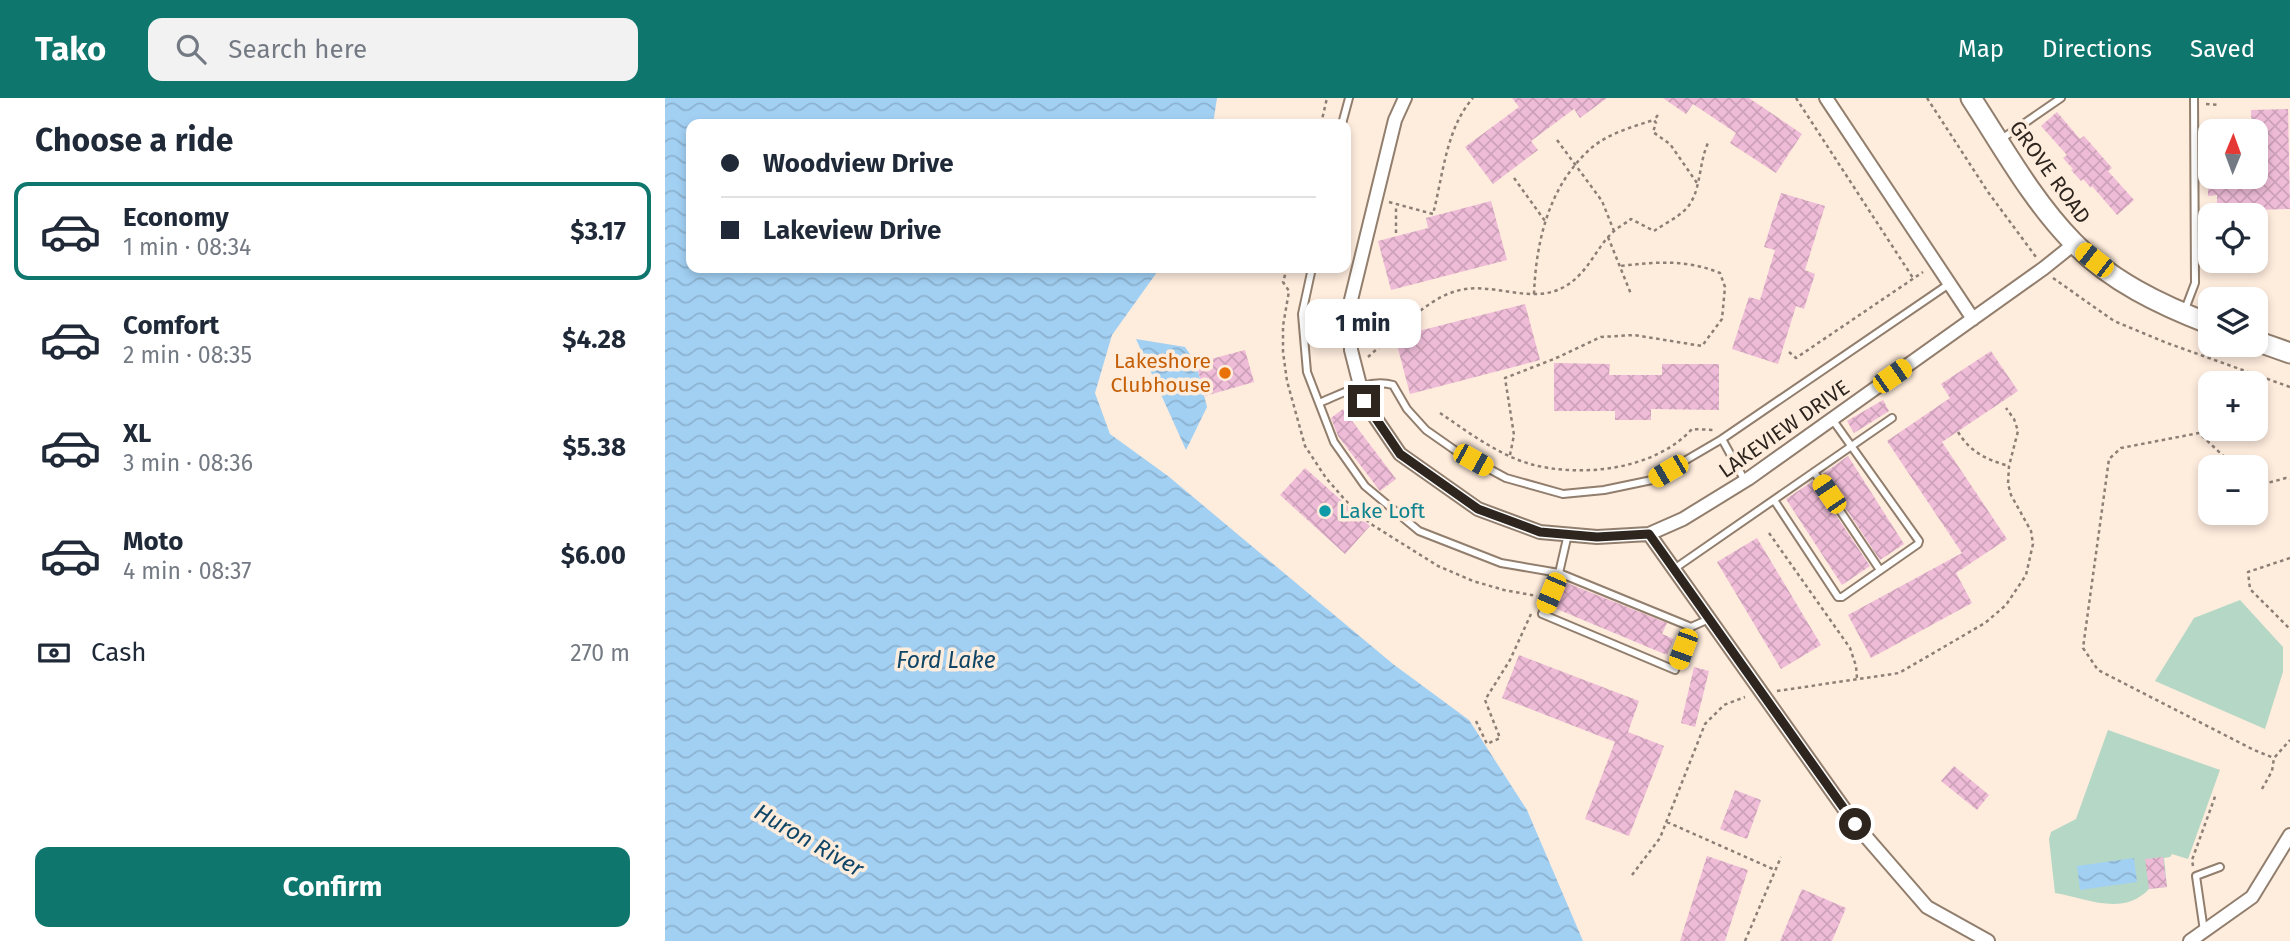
<!DOCTYPE html>
<meta charset="utf-8">
<style>
:root{--surface:#fff;--page:#f2f2f3;--text:#1f2937;--muted:#747a83;--line:#e0e1e3;--accent:#0f766e}
body{margin:0;font-family:"Fira Sans",sans-serif;background:var(--page);color:var(--text);height:100vh;display:flex;flex-direction:column;font-size:26px;white-space:nowrap}
*{box-sizing:border-box;margin:0}
p{font-size:23px;color:var(--muted)}
.icon{flex:none;width:38px;height:38px;fill:none;stroke:currentColor;stroke-width:2;stroke-linecap:round;stroke-linejoin:round}
.map{position:relative;flex:1;overflow:hidden}
.side{display:flex;flex-direction:column;background:var(--surface);width:665px}
.side>*{flex:none}
.top-card{position:absolute;left:21px;top:21px;width:665px;height:154px;border-radius:14px;box-shadow:0 4px 10px #0003;display:grid;align-content:center;height:154px;padding:0 35px;background:var(--surface)}
.needle{width:46px;rotate:1deg}
.tools{position:absolute;left:1533px;top:21px;display:grid;gap:14px}
.tools a{display:grid;place-items:center;width:70px;height:70px;border-radius:14px;background:var(--surface);box-shadow:0 4px 10px #0003;font-size:35px}
.end{position:absolute;width:32px;height:32px;margin:-16px;border:9px solid #2d251e;background:#fff;box-shadow:0 0 0 4px #fff}
.from{border-radius:50%}
.bubble{position:absolute;height:49px;border-radius:14px;background:var(--surface);box-shadow:0 4px 10px #0003;font-size:23px;font-weight:700;line-height:49px;text-align:center}
.car{position:absolute;width:21px;height:42px;margin:-21px -10px;border-radius:9px;box-shadow:0 0 5px 2px #0007;background:linear-gradient(#f5c518 24%,#345 0 40%,#f5c518 0 76%,#345 0 86%,#f5c518 0)}
.top-card b{display:flex;align-items:center;gap:24px;height:66px;font-size:26px}
.top-card b+b{border-top:2px solid var(--line)}
.top-card i{width:18px;height:18px;background:var(--text)}
ul{padding:0;list-style:none}
li{display:flex;align-items:center;gap:21px;height:98px;margin:0 14px 10px;padding:0 21px;border:4px solid transparent;border-radius:14px}
li div{flex:1}
li b{display:block;font-size:26px}
li em{font-style:normal;font-weight:700}
li.active{border-color:var(--accent)}
li>.icon{width:63px;height:63px;stroke-width:1.5}
h2{padding:0 35px;font-size:32px;line-height:84px}
.pay{display:flex;align-items:center;gap:18px;height:77px;padding:0 35px;font-size:26px}
.pay p{margin-inline-start:auto}
.cta{display:flex;gap:14px;margin-top:auto;padding:14px 35px}
.cta a{flex:1;height:80px;border-radius:14px;background:var(--accent);color:#fff;font-size:28px;font-weight:700;line-height:80px;text-align:center}
header{display:flex;align-items:center;gap:42px;box-sizing:border-box;height:98px;padding:0 35px;background:var(--accent);color:#fff}
header strong{font-size:33px}
nav{display:flex;gap:38px;margin-inline-start:auto;font-size:24px}
.search{width:490px;height:63px;background:var(--page);display:flex;align-items:center;gap:18px;box-sizing:border-box;padding:0 24px;border-radius:14px;color:var(--muted);font-size:26px}
main{display:flex;flex:1;min-height:0}
.map>svg:first-child{display:block}
</style>
<header>
<strong>Tako</strong>
<div class="search"><svg class="icon" aria-label="search" viewBox="0 0 24 24"><circle cx="10" cy="10" r="6"/><path d="M15 15l6 6"/></svg>Search here</div>
<nav><a>Map</a><a>Directions</a><a>Saved</a></nav>
</header>
<main>
<section class="side">
<h2>Choose a ride</h2>
<ul>
<li class="active"><svg class="icon" aria-label="car" viewBox="0 0 24 24"><path d="M5 17H2v-5l4-1 3-4h7l3 4 3 1v5h-3M9 17h6M6 11h13"/><circle cx="7" cy="17" r="2"/><circle cx="17" cy="17" r="2"/></svg><div><b>Economy</b><p>1 min · 08:34</p></div><em>$3.17</em></li>
<li><svg class="icon" aria-label="car" viewBox="0 0 24 24"><path d="M5 17H2v-5l4-1 3-4h7l3 4 3 1v5h-3M9 17h6M6 11h13"/><circle cx="7" cy="17" r="2"/><circle cx="17" cy="17" r="2"/></svg><div><b>Comfort</b><p>2 min · 08:35</p></div><em>$4.28</em></li>
<li><svg class="icon" aria-label="car" viewBox="0 0 24 24"><path d="M5 17H2v-5l4-1 3-4h7l3 4 3 1v5h-3M9 17h6M6 11h13"/><circle cx="7" cy="17" r="2"/><circle cx="17" cy="17" r="2"/></svg><div><b>XL</b><p>3 min · 08:36</p></div><em>$5.38</em></li>
<li><svg class="icon" aria-label="car" viewBox="0 0 24 24"><path d="M5 17H2v-5l4-1 3-4h7l3 4 3 1v5h-3M9 17h6M6 11h13"/><circle cx="7" cy="17" r="2"/><circle cx="17" cy="17" r="2"/></svg><div><b>Moto</b><p>4 min · 08:37</p></div><em>$6.00</em></li>
</ul>
<div class="pay"><svg class="icon" aria-label="cash" viewBox="0 0 24 24"><path d="M3 7h18v10H3z"/><circle cx="12" cy="12" r="2"/></svg>Cash<p>270 m</p></div>
<div class="cta"><a>Confirm</a></div>
</section>
<div class="map">
<svg width="1625" height="843" viewBox="0 0 1625 843">
<defs>
<pattern id="water-waves" width="16" height="10" patternUnits="userSpaceOnUse" patternTransform="scale(1.75)"><rect width="16" height="10" fill="#a2d0f3"/><path d="M0 5q4-4 8 0t8 0" fill="none" stroke="#8cb2d0"/></pattern>
<pattern id="building-cross-hatch" width="8" height="8" patternUnits="userSpaceOnUse" patternTransform="scale(1.75)"><rect width="8" height="8" fill="#efbcd8"/><path d="M0 0l8 8M0 8l8-8" fill="none" stroke="#cda1b9"/></pattern>
</defs>
<rect width="100%" height="100%" fill="#feecdd"/>
<path fill="#b5d7c5" d="M 1575,502 L 1618,549 L 1618,574 L 1600,631 L 1490,583 L 1529,520 Z
M 1443,632 L 1555,672 L 1523,761 L 1507,756 L 1505,759 L 1499,760 L 1502,789 L 1484,791 C 1458,819 1421,800 1390,795 L 1384,741 L 1386,734 L 1411,721 Z"/>
<path fill="url(#water-waves)" d="M 0,0 L 552,0 L 548,26 L 26,26 L 26,170 L 495,170 L 447,237 L 430,295 L 445,336 L 503,378 L 728,566 L 804,622 L 862,712 L 918,843 L 0,843 Z
M 471,241 L 520,249 L 531,265 L 542,309 L 521,352 Z
M 1469,760 L 1472,784 L 1415,792 L 1412,768 Z"/>
<path fill="url(#building-cross-hatch)" d="M 847,0 L 942,0 L 915,20 L 909,11 L 866,43 L 873,52 L 828,86 L 800,49 L 854,9 Z
M 998,0 L 1084,0 L 1137,36 L 1111,75 L 1065,45 L 1071,35 L 1028,6 L 1021,16 Z
M 1623,11 L 1625,111 L 1588,112 L 1588,117 L 1552,117 L 1552,97 L 1543,98 L 1543,79 L 1591,79 L 1591,33 L 1587,33 L 1586,12 Z
M 1392,14 L 1415,41 L 1419,38 L 1447,70 L 1443,73 L 1469,102 L 1452,117 L 1427,88 L 1426,90 L 1418,81 L 1416,83 L 1406,72 L 1408,71 L 1398,60 L 1402,57 L 1376,28 Z
M 1116,95 L 1160,108 L 1140,172 L 1150,176 L 1139,211 L 1131,208 L 1113,266 L 1067,251 L 1084,199 L 1095,202 L 1110,152 L 1099,149 Z
M 826,103 L 842,162 L 726,192 L 713,143 L 763,130 L 761,120 Z
M 860,206 L 875,262 L 745,296 L 730,239 Z
M 580,252 L 589,284 L 540,298 L 531,265 Z
M 1326,253 L 1353,293 L 1277,344 L 1342,441 L 1291,475 L 1307,505 L 1206,560 L 1183,517 L 1297,455 L 1222,343 L 1285,300 L 1276,286 Z
M 889,265 L 945,266 L 944,277 L 997,277 L 997,266 L 1054,266 L 1054,312 L 986,311 L 986,322 L 950,322 L 950,313 L 889,313 Z
M 1218,302 L 1224,313 L 1189,335 L 1182,323 Z
M 678,311 L 731,381 L 715,393 L 673,338 L 666,320 Z
M 1183,358 L 1239,446 L 1215,462 L 1158,376 Z
M 640,370 L 705,428 L 680,456 L 615,397 Z
M 1148,383 L 1205,468 L 1177,487 L 1121,401 Z
M 1092,440 L 1156,547 L 1116,571 L 1052,464 Z
M 897,483 L 1002,525 L 997,536 L 1009,541 L 1002,557 L 887,509 Z
M 854,557 L 974,603 L 963,634 L 999,648 L 964,738 L 920,721 L 950,644 L 837,600 Z
M 1029,569 L 1044,573 L 1030,629 L 1016,625 Z
M 1289,668 L 1324,697 L 1312,712 L 1276,683 Z
M 1070,692 L 1096,702 L 1082,741 L 1055,731 Z
M 1042,758 L 1083,772 L 1060,843 L 1015,843 Z
M 1498,759 L 1502,789 L 1484,791 L 1480,761 Z
M 1137,791 L 1181,810 L 1167,843 L 1115,843 Z"/>
<g fill="none" stroke-linecap="round" stroke-linejoin="round">
<g stroke="#927e6d" stroke-width="10">
<path id="service" d="M 677,26 L 684,0
M 1335,42 L 1396,0
M 647,170 L 637,216 L 642,274 L 669,344 L 700,388 L 754,433 L 836,465 L 894,475 L 877,516 L 1010,572 L 1026,529
M 1519,214 L 1530,185 L 1529,0
M 637,216 L 685,217
M 654,305 C 676,296 704,280 728,287 L 742,311 L 761,332 L 791,353 L 841,380 L 898,396 L 939,392 L 987,382 L 1057,341 L 1284,186
M 1057,341 L 1080,383
M 1149,374 L 1215,472
M 1109,402 L 1173,499 L 1177,499 L 1253,446 L 1254,443 L 1167,321
M 903,436 L 894,475 L 1026,529 L 1044,521
M 1009,471 L 1227,320
M 1539,833 L 1531,778 L 1555,769"/>
</g>
<g stroke="#927e6d" stroke-width="16">
<path id="minor" d="M 740,0 L 730,22 L 685,206 L 686,252 L 699,303 L 735,356 L 813,411 L 875,434 L 932,439 L 984,436 L 1018,421 L 1083,381 L 1379,170 L 1409,146
M 1161,0 L 1308,221
M 984,436 L 1190,726 L 1262,809 L 1323,843
M 1525,843 L 1587,799 L 1625,737"/>
</g>
<g stroke="#927e6d" stroke-width="23">
<path id="secondary" d="M 1306,0 C 1338,49 1367,102 1408,144 C 1445,183 1496,207 1545,226
M 1591,243 L 1625,255"/>
</g>
<path stroke="#8c7f75" stroke-width="2.5" stroke-dasharray="3.5 3.5" stroke-linecap="butt" d="M 1131,0 L 1248,180
M 1262,0 L 1323,94 L 1371,159
M 1541,6 L 1555,7
M 993,17 L 989,22 L 991,25 L 988,34 L 1005,46 L 1032,85
M 656,26 L 662,0
M 892,42 L 937,103 L 949,133
M 849,80 L 880,123
M 724,104 L 768,116 C 778,78 781,30 808,0
M 731,135 L 731,107
M 943,139 L 966,196
M 622,170 L 618,184 L 624,193 L 618,228 L 618,254 L 622,283 L 640,348 L 661,380 L 681,403 L 706,426 L 773,468 L 808,483 L 839,492 L 872,498
M 1388,180 L 1449,223 L 1502,245 L 1625,289
M 869,196 C 871,145 883,92 921,55 C 938,37 966,29 989,22
M 1124,254 L 1131,260 L 1258,174
M 703,259 C 727,238 758,204 788,194 C 824,181 865,208 899,189 C 922,176 929,154 945,137 C 951,130 960,126 966,121 L 989,133 C 999,126 1012,120 1021,111 C 1037,94 1033,64 1044,43
M 775,315 C 803,334 832,356 865,366 C 916,380 990,372 1027,331 L 1050,332
M 1293,334 C 1305,354 1322,362 1344,368
M 845,357 L 849,337 L 840,280 L 889,261 L 936,239 L 969,237 L 1037,248 L 1057,221 L 1060,189 L 1055,175 C 1021,161 991,164 955,168
M 1570,369 L 1534,335 L 1456,350 L 1444,361 L 1418,550 L 1433,572 L 1589,652 L 1609,660
M 1591,388 L 1621,380 L 1625,381
M 1104,435 L 1185,550 L 1191,568 L 1192,580
M 1625,460 L 1583,474 L 1585,491 L 1625,531
M 1112,593 L 1234,575 L 1320,525 L 1341,507 L 1361,477 L 1368,446 L 1366,433 L 1346,397 L 1343,386 L 1344,368 L 1353,333 L 1349,321 L 1341,310
M 811,623 L 822,646 L 835,640 L 820,602 L 845,562 L 866,516
M 1597,691 L 1607,673 L 1609,660 L 1625,642
M 1002,724 L 1110,772
M 1528,768 L 1527,762 L 1551,696
M 967,777 L 995,740 L 1040,626 L 1059,607 L 1080,599
M 1080,843 L 1116,759"/>
<use href="#service" stroke="#fff" stroke-width="6"/>
<use href="#minor" stroke="#fff" stroke-width="12"/>
<use href="#secondary" stroke="#fff" stroke-width="19"/>
</g>
<g fill="none" stroke-linecap="round" stroke-linejoin="round">
<path stroke="#2d251e" stroke-width="9" d="M 699,303 L 735,356 L 813,411 L 875,434 L 932,439 L 984,436 L 1190,726"/>
</g>
<circle fill="#e8710a" stroke="#feecdd" stroke-width="2.5" cx="560" cy="275" r="7"/>
<circle fill="#0f9aa8" stroke="#feecdd" stroke-width="2.5" cx="660" cy="413" r="7"/>
<g text-anchor="middle" dominant-baseline="central" stroke-width="7" stroke-linejoin="round" paint-order="stroke">
<g font-size="21" fill="#2d251e" stroke="#feecdd">
<text transform="translate(1385 74) rotate(54)">GROVE ROAD</text>
<text transform="translate(1119 331) rotate(-35)">LAKEVIEW DRIVE</text>
</g>
<g font-size="21" fill="#c56008" stroke="#feecdd" text-anchor="end">
<text x="546" y="263">Lakeshore<tspan x="546" dy="24">Clubhouse</tspan></text>
</g>
<g font-size="21" fill="#0d838f" stroke="#feecdd" text-anchor="start">
<text x="674" y="413">Lake Loft</text>
</g>
<g font-size="23" font-style="italic" fill="#0f4567" stroke="#feecdd">
<text x="281" y="562">Ford Lake</text>
<text transform="translate(144 742) rotate(30)">Huron River</text>
</g>
</g>
</svg>
<div class="tools">
<a><svg class="needle" viewBox="-14 -14 28 28"><path d="M0-13l5 13h-10z" fill="#e53935"/><path d="M0 13l5-13h-10z" fill="#747a83"/></svg></a>
<a><svg class="icon" aria-label="locate" viewBox="0 0 24 24"><circle cx="12" cy="12" r="6"/><path d="M12 2v4M12 18v4M2 12h4M18 12h4"/></svg></a>
<a><svg class="icon" aria-label="layers" viewBox="0 0 24 24"><path d="M12 4l9 5-9 5-9-5zM3 14l9 5 9-5"/></svg></a>
<a>+</a>
<a>−</a>
</div>
<i class="end from" style="left:1190px;top:726px"></i>
<i class="end" style="left:699px;top:303px"></i>
<div class="bubble" style="left:640px;top:201px;width:116px">1 min</div>
<i class="car" style="left:1429px;top:162px;rotate:308deg"></i>
<i class="car" style="left:1227px;top:278px;rotate:55deg"></i>
<i class="car" style="left:808px;top:362px;rotate:119deg"></i>
<i class="car" style="left:1003px;top:373px;rotate:240deg"></i>
<i class="car" style="left:1164px;top:396px;rotate:326deg"></i>
<i class="car" style="left:886px;top:495px;rotate:203deg"></i>
<i class="car" style="left:1018px;top:551px;rotate:200deg"></i>
<div class="top-card">
<b><i class="from"></i>Woodview Drive</b>
<b><i></i>Lakeview Drive</b>
</div>
</div>
</main>
